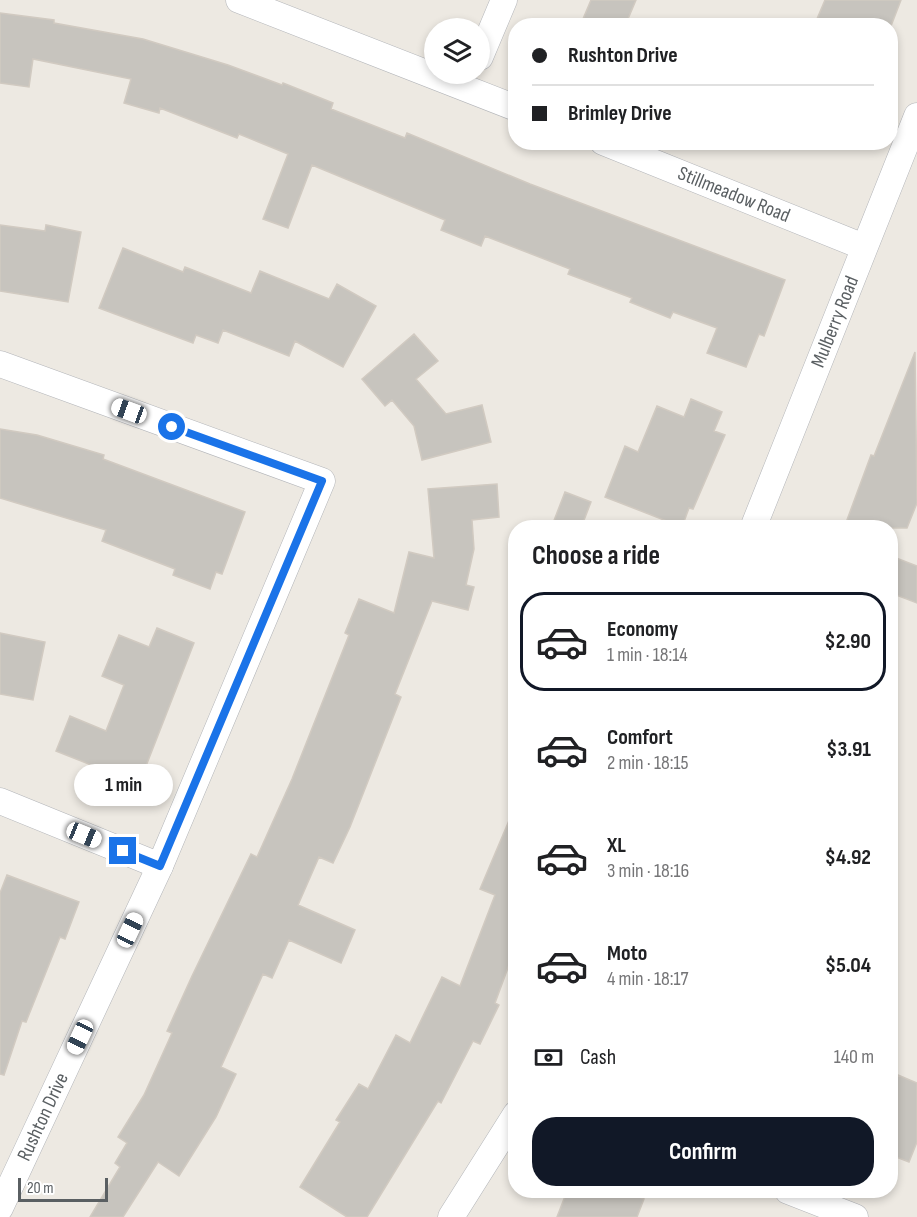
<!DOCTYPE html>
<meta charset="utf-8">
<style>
:root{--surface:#fff;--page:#f2f2f2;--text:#202124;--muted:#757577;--line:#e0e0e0;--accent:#111827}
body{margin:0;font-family:"Sofia Sans Condensed",sans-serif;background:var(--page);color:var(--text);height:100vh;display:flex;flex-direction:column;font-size:22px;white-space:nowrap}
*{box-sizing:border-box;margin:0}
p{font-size:20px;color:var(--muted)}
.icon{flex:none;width:33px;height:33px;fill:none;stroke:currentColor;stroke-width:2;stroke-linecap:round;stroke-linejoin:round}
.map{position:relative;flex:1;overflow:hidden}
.panel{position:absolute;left:508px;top:520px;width:390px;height:678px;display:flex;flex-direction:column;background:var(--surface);border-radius:24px;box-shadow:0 3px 9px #0003}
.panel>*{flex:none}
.banner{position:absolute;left:508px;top:18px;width:390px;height:132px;border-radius:24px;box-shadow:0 3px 9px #0003;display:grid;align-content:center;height:132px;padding:0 24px;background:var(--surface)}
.buttons{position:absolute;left:424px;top:18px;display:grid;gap:12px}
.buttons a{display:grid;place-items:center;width:66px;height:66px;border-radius:50%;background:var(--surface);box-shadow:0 3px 9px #0003;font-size:30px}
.scale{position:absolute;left:18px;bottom:15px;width:90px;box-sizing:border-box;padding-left:6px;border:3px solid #5a5f62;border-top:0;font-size:16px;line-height:21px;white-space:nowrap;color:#5a5f62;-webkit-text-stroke:4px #fff;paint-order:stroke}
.end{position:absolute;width:27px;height:27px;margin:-14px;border:8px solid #1a73e8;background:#fff;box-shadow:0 0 0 3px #fff}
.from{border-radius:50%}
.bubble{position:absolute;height:42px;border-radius:21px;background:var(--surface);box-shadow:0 3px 9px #0003;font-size:20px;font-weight:700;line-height:42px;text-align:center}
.car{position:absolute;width:18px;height:36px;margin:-18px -9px;border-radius:8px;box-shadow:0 0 4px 2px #0007;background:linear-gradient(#fff 24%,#345 0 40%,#fff 0 76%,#345 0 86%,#fff 0)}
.banner b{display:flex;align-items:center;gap:21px;height:57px;font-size:22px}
.banner b+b{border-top:2px solid var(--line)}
.banner i{width:15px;height:15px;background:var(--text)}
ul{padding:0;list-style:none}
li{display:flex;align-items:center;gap:18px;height:99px;margin:0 12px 9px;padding:0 12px;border:3px solid transparent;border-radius:24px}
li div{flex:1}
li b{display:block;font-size:22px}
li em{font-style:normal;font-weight:700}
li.on{border-color:var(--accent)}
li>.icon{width:54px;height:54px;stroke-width:1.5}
h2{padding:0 24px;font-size:27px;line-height:72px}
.pay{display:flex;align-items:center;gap:15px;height:66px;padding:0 24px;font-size:22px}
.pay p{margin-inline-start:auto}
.cta{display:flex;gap:12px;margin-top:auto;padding:12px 24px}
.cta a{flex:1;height:69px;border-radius:24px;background:var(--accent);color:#fff;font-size:24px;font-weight:700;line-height:69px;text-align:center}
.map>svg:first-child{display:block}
</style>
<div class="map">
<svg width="917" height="1217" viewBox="0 0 917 1217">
<rect width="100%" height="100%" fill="#ede9e2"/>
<path fill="#c7c4be" stroke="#d1cac1" stroke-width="1.5" d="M 591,0 L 636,0 L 625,26 L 580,26 Z
M 825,0 L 901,0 L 891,26 L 814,26 Z
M 0,13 L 54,20 L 54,23 L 143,39 L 228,65 L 282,85 L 283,83 L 333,103 L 331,109 L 405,138 L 407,133 L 530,184 L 785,280 L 764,336 L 759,334 L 746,367 L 707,353 L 717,328 L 673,312 L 670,318 L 630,302 L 632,298 L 568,274 L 570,269 L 485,236 L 481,246 L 441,230 L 445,220 L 312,165 L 288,228 L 263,219 L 288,154 L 239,134 L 237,138 L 160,108 L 159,113 L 124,103 L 131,79 L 33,59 L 29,87 L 0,83 Z
M 0,225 L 45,231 L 46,225 L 81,232 L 68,302 L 0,291 Z
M 123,248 L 183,272 L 185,267 L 251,293 L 260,271 L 329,299 L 337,284 L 376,306 L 343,367 L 295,341 L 289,356 L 223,330 L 218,343 L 196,335 L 193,343 L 99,308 Z
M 414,334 L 438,361 L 416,379 L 446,414 L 482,405 L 491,442 L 422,460 L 414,426 L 392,400 L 385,406 L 362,379 Z
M 915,352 L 917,503 L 907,528 L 844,528 L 871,455 L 874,456 Z
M 691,399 L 722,412 L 714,431 L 725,435 L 693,509 L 689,508 L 682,527 L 605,497 L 625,446 L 638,452 L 657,406 L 684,417 Z
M 0,429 L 37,435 L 104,455 L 103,459 L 245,512 L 222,574 L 216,572 L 210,589 L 173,575 L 175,569 L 102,541 L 106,530 L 0,498 Z
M 497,484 L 499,517 L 472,520 L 474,549 L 466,585 L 474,587 L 468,610 L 432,601 L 395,694 L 401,697 L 350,827 L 333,863 L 319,857 L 298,905 L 355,930 L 341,963 L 289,940 L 272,978 L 263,974 L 221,1067 L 236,1074 L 216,1117 L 179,1176 L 158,1162 L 123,1217 L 90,1217 L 120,1167 L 115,1163 L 127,1143 L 118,1137 L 144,1095 L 172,1033 L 167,1031 L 192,976 L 251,854 L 257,857 L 292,779 L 349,635 L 345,633 L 359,599 L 394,613 L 409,552 L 434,558 L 428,489 Z
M 565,492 L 591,502 L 581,528 L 565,528 L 553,523 Z
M 891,556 L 917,566 L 917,603 L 891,593 Z
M 157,628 L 194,643 L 139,784 L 56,751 L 70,716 L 106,731 L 124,685 L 102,676 L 119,635 L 149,647 Z
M 0,633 L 45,642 L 33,700 L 0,694 Z
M 516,804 L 516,946 L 495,1003 L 499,1005 L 480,1044 L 473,1041 L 441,1103 L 438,1101 L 367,1217 L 347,1217 L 300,1187 L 340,1122 L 336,1120 L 359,1084 L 368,1089 L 396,1035 L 410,1043 L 442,977 L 460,986 L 495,895 L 480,889 Z
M 7,875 L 79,902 L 65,939 L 60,937 L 26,1022 L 22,1021 L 4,1075 L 0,1074 L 0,893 Z
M 898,1075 L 917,1083 L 917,1142 L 909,1162 L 891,1155 L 891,1091 Z
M 567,1191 L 624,1191 L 644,1199 L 637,1217 L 557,1217 Z"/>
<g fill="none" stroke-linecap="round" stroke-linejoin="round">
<g stroke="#b3b5b9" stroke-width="27">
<g id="street">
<path d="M 239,0 L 516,108"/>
<path d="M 480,57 L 504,0"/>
<path id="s1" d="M 603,142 L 864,247"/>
<path d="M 0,364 L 322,481 L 160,866 L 0,1208"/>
<path id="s2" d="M 753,528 L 917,116"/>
<path d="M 0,801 L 160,866"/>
<path d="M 788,1191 L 855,1217"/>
<path d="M 451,1217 L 516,1114"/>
</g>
</g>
<use href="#street" stroke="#fff" stroke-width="26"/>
</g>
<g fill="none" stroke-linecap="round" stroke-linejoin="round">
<path stroke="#1a73e8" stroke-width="8" d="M 123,851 L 160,866 L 322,481 L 172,427"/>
</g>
<g text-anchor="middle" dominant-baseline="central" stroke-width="4.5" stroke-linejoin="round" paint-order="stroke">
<g font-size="20" fill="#5a5f62" stroke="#fff">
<text stroke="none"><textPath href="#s1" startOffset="141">Stillmeadow Road</textPath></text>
<text stroke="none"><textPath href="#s2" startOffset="222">Mulberry Road</textPath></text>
<text transform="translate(43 1117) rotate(-65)">Rushton Drive</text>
</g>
</g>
</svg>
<div class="buttons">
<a><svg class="icon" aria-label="layers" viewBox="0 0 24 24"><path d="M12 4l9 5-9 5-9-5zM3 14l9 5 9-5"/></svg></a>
</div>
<div class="scale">20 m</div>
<i class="end from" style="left:172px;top:427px"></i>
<i class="end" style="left:123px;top:851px"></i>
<div class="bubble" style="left:74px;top:764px;width:99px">1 min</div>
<i class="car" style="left:129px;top:411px;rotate:290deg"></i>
<i class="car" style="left:84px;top:835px;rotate:112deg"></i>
<i class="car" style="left:130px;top:930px;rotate:25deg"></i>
<i class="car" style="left:80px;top:1037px;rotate:205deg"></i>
<div class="banner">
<b><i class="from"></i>Rushton Drive</b>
<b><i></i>Brimley Drive</b>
</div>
<section class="panel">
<h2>Choose a ride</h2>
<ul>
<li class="on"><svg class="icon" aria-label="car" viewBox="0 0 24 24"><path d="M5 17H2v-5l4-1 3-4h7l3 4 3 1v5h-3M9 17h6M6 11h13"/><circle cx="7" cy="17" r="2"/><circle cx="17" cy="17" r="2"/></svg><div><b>Economy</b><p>1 min · 18:14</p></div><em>$2.90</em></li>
<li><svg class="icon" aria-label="car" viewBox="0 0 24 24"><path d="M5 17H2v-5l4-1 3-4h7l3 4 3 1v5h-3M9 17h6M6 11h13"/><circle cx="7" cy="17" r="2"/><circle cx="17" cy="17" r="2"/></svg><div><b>Comfort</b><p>2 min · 18:15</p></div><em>$3.91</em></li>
<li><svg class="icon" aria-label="car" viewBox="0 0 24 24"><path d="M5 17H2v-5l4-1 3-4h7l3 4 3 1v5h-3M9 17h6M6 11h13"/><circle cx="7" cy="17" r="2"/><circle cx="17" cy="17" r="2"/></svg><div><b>XL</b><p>3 min · 18:16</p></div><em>$4.92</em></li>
<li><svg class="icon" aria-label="car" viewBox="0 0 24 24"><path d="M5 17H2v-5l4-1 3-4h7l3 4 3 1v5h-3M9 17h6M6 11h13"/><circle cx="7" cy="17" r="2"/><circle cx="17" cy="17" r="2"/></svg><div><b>Moto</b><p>4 min · 18:17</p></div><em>$5.04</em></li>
</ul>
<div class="pay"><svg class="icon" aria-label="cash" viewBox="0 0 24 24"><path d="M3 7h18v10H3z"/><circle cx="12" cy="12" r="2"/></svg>Cash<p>140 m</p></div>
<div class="cta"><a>Confirm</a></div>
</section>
</div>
